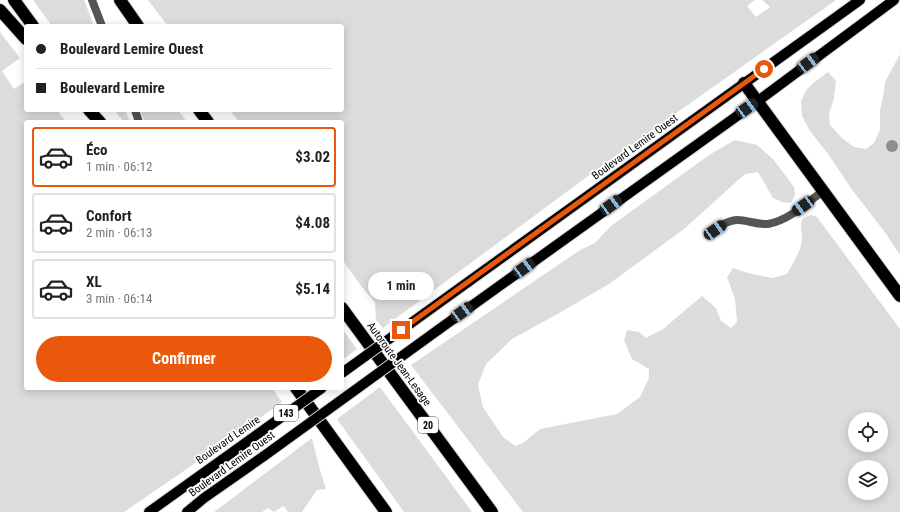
<!DOCTYPE html>
<html lang="fr">
<meta charset="utf-8">
<style>
:root{--surface:#fff;--page:#f6f6f6;--text:#222;--muted:#767676;--line:#e0e0e0;--accent:#ea580c}
body{margin:0;font-family:"Roboto Condensed",sans-serif;background:var(--page);color:var(--text);height:100vh;display:flex;flex-direction:column;font-size:15px;white-space:nowrap}
*{box-sizing:border-box;margin:0}
p{font-size:13px;color:var(--muted)}
.icon{flex:none;width:22px;height:22px;fill:none;stroke:currentColor;stroke-width:2;stroke-linecap:round;stroke-linejoin:round}
.map{position:relative;flex:1;overflow:hidden}
.details{position:absolute;left:24px;top:120px;width:320px;height:270px;display:flex;flex-direction:column;background:var(--surface);border-radius:4px;box-shadow:0 2px 10px #0003}
.details>*{flex:none}
.banner{position:absolute;left:24px;top:24px;width:320px;height:88px;border-radius:4px;box-shadow:0 2px 10px #0003;display:grid;align-content:center;height:88px;padding:0 12px;background:var(--surface)}
.tools{position:absolute;left:848px;top:412px;display:grid;gap:8px}
.tools a{display:grid;place-items:center;width:40px;height:40px;border-radius:50%;background:var(--surface);box-shadow:0 2px 10px #0003;font-size:20px}
.end{position:absolute;width:18px;height:18px;margin:-9px;border:5px solid #ea580c;background:#fff;box-shadow:0 0 0 2px #fff}
.from{border-radius:50%}
.bubble{position:absolute;height:28px;border-radius:14px;background:var(--surface);box-shadow:0 2px 10px #0003;font-size:13px;font-weight:700;line-height:28px;text-align:center}
.car{position:absolute;width:12px;height:24px;margin:-12px -6px;border-radius:5px;box-shadow:0 0 3px 1px #0007;background:linear-gradient(#222 24%,#8ab4d8 0 40%,#222 0 76%,#8ab4d8 0 86%,#222 0)}
.banner b{display:flex;align-items:center;gap:14px;height:38px;font-size:15px}
.banner b+b{border-top:1px solid var(--line)}
.banner i{width:10px;height:10px;background:var(--text)}
ul{padding:7px 0 0;list-style:none}
li{display:flex;align-items:center;gap:12px;height:60px;margin:0 8px 6px;padding:0 4px;border:2px solid var(--line);border-radius:4px}
li div{flex:1}
li b{display:block;font-size:15px}
li em{font-style:normal;font-weight:700}
li.on{border-color:var(--accent)}
li>.icon{width:36px;height:36px;stroke-width:1.5}
.button{display:flex;gap:8px;margin-top:auto;padding:8px 12px}
.button a{flex:1;height:46px;border-radius:24px;background:var(--accent);color:#fff;font-size:16px;font-weight:700;line-height:46px;text-align:center}
.map>svg:first-child{display:block}
</style>
<div class="map">
<svg width="900" height="512" viewBox="0 0 900 512">
<rect width="100%" height="100%" fill="#fff"/>
<path fill="#dcdcdc" fill-rule="evenodd" d="M 33,0 L 84,0 L 94,26 L 52,26 Z
M 148,0 L 755,0 L 747,6 L 756,17 L 770,7 L 762,0 L 836,0 L 607,162 L 383,328 L 376,320 L 375,302 L 361,286 L 342,259 L 342,122 L 239,122 L 230,110 L 342,110 L 342,26 L 168,26 Z
M 0,32 L 20,58 L 2,71 L 14,89 L 26,81 L 26,110 L 57,110 L 66,122 L 26,122 L 26,388 L 272,388 L 282,402 L 232,438 L 124,512 L 0,512 Z
M 900,54 L 900,255 L 884,231 L 853,191 L 828,154 L 810,131 L 802,116 L 801,101 L 806,90 L 816,81 L 828,72 L 836,81 L 834,98 L 829,114 L 830,125 L 842,138 L 854,147 L 866,149 L 874,143 L 880,130 L 880,111 L 883,97 L 885,82 Z
M 114,110 L 125,110 L 130,122 L 124,122 Z
M 140,110 L 178,110 L 187,122 L 145,122 Z
M 735,140 L 757,145 L 773,159 L 794,187 L 795,195 L 791,203 L 782,202 L 773,198 L 758,172 L 745,174 L 684,229 L 658,248 L 609,284 L 561,312 L 512,339 L 486,364 L 478,385 L 483,407 L 503,437 L 515,446 L 523,443 L 540,429 L 617,414 L 640,397 L 649,378 L 649,369 L 632,359 L 624,340 L 627,330 L 639,332 L 646,338 L 663,329 L 702,296 L 716,308 L 721,321 L 731,328 L 737,322 L 735,299 L 727,277 L 733,268 L 748,273 L 772,278 L 787,274 C 792,265 801,251 802,240 C 803,230 798,230 803,218 L 811,215 L 817,217 L 900,329 L 900,512 L 523,512 L 411,365 L 580,250 L 595,243 L 611,226 L 709,155 ZM 855,419 L 881,419 L 881,445 L 855,445 ZM 855,467 L 881,467 L 881,493 L 855,493 Z
M 342,329 L 357,349 L 342,360 Z
M 380,387 L 472,512 L 404,512 L 337,419 Z
M 312,438 L 320,470 L 326,489 L 317,490 L 302,512 L 288,512 L 284,506 L 274,512 L 268,508 L 262,512 L 214,512 Z"/>
<g fill="none" stroke-linecap="round" stroke-linejoin="round">
<g stroke="#dbdbdb" stroke-width="12">
<path id="primary" d="M 425,313 L 860,0
M 438,330 L 758,101 L 894,0
M 149,512 L 251,439
M 187,512 L 204,498 L 264,456"/>
</g>
<g stroke="#dbdbdb" stroke-width="14">
<path id="motorway" d="M 14,0 L 33,26
M 120,0 L 138,26
M 0,10 L 26,39
M 744,83 L 900,296
M 89,110 L 100,122
M 199,110 L 208,122
M 342,308 L 492,512
M 296,388 L 386,512"/>
</g>
<path stroke="#555" stroke-width="8" d="M 92,0 L 102,26
M 135,110 L 139,122
M 708,235 C 716,229 726,220 738,220 C 747,220 758,225 768,224 C 789,220 807,203 823,191"/>
<use href="#primary" stroke="#000" stroke-width="10"/>
<use href="#motorway" stroke="#000" stroke-width="12"/>
<g stroke="#dbdbdb" stroke-width="12" stroke-linecap="butt">
<path id="primary-bridge" d="M 342,373 L 425,313
M 251,439 L 322,388
M 264,456 L 438,330"/>
</g>
<use href="#primary-bridge" stroke="#000" stroke-width="10"/>
</g>
<circle fill="#8f8f8f" cx="892" cy="146" r="6"/>
<g fill="none" stroke-linecap="round" stroke-linejoin="round">
<path stroke="#ea580c" stroke-width="5" d="M 401,330 L 764,69"/>
</g>
<g text-anchor="middle" dominant-baseline="central" stroke-width="3.5" stroke-linejoin="round" paint-order="stroke">
<g fill="#fff" stroke="#4c4c4c" stroke-width="1">
<rect x="274" y="405" width="24" height="16" rx="3"/>
<rect x="418" y="417" width="20" height="16" rx="3"/>
</g>
<g font-size="10" font-weight="bold" fill="#000">
<text x="286" y="413">143</text>
<text x="428" y="425">20</text>
</g>
<g font-size="11" fill="#000" stroke="#fff">
<text transform="translate(635 147) rotate(-36)">Boulevard Lemire Ouest</text>
<text transform="translate(399 364) rotate(54)">Autoroute Jean-Lesage</text>
<text transform="translate(228 440) rotate(-35)">Boulevard Lemire</text>
<text transform="translate(232 464) rotate(-36)">Boulevard Lemire Ouest</text>
</g>
</g>
</svg>
<div class="tools">
<a><svg class="icon" aria-label="locate" viewBox="0 0 24 24"><circle cx="12" cy="12" r="6"/><path d="M12 2v4M12 18v4M2 12h4M18 12h4"/></svg></a>
<a><svg class="icon" aria-label="layers" viewBox="0 0 24 24"><path d="M12 4l9 5-9 5-9-5zM3 14l9 5 9-5"/></svg></a>
</div>
<i class="end from" style="left:764px;top:69px"></i>
<i class="end" style="left:401px;top:330px"></i>
<div class="bubble" style="left:368px;top:272px;width:66px">1 min</div>
<i class="car" style="left:808px;top:63px;rotate:53deg"></i>
<i class="car" style="left:747px;top:108px;rotate:55deg"></i>
<i class="car" style="left:611px;top:205px;rotate:54deg"></i>
<i class="car" style="left:803px;top:206px;rotate:234deg"></i>
<i class="car" style="left:715px;top:230px;rotate:56deg"></i>
<i class="car" style="left:524px;top:268px;rotate:54deg"></i>
<i class="car" style="left:462px;top:312px;rotate:54deg"></i>
<div class="banner">
<b><i class="from"></i>Boulevard Lemire Ouest</b>
<b><i></i>Boulevard Lemire</b>
</div>
<section class="details">
<ul>
<li class="on"><svg class="icon" aria-label="car" viewBox="0 0 24 24"><path d="M5 17H2v-5l4-1 3-4h7l3 4 3 1v5h-3M9 17h6M6 11h13"/><circle cx="7" cy="17" r="2"/><circle cx="17" cy="17" r="2"/></svg><div><b>Éco</b><p>1 min · 06:12</p></div><em>$3.02</em></li>
<li><svg class="icon" aria-label="car" viewBox="0 0 24 24"><path d="M5 17H2v-5l4-1 3-4h7l3 4 3 1v5h-3M9 17h6M6 11h13"/><circle cx="7" cy="17" r="2"/><circle cx="17" cy="17" r="2"/></svg><div><b>Confort</b><p>2 min · 06:13</p></div><em>$4.08</em></li>
<li><svg class="icon" aria-label="car" viewBox="0 0 24 24"><path d="M5 17H2v-5l4-1 3-4h7l3 4 3 1v5h-3M9 17h6M6 11h13"/><circle cx="7" cy="17" r="2"/><circle cx="17" cy="17" r="2"/></svg><div><b>XL</b><p>3 min · 06:14</p></div><em>$5.14</em></li>
</ul>
<div class="button"><a>Confirmer</a></div>
</section>
</div>
